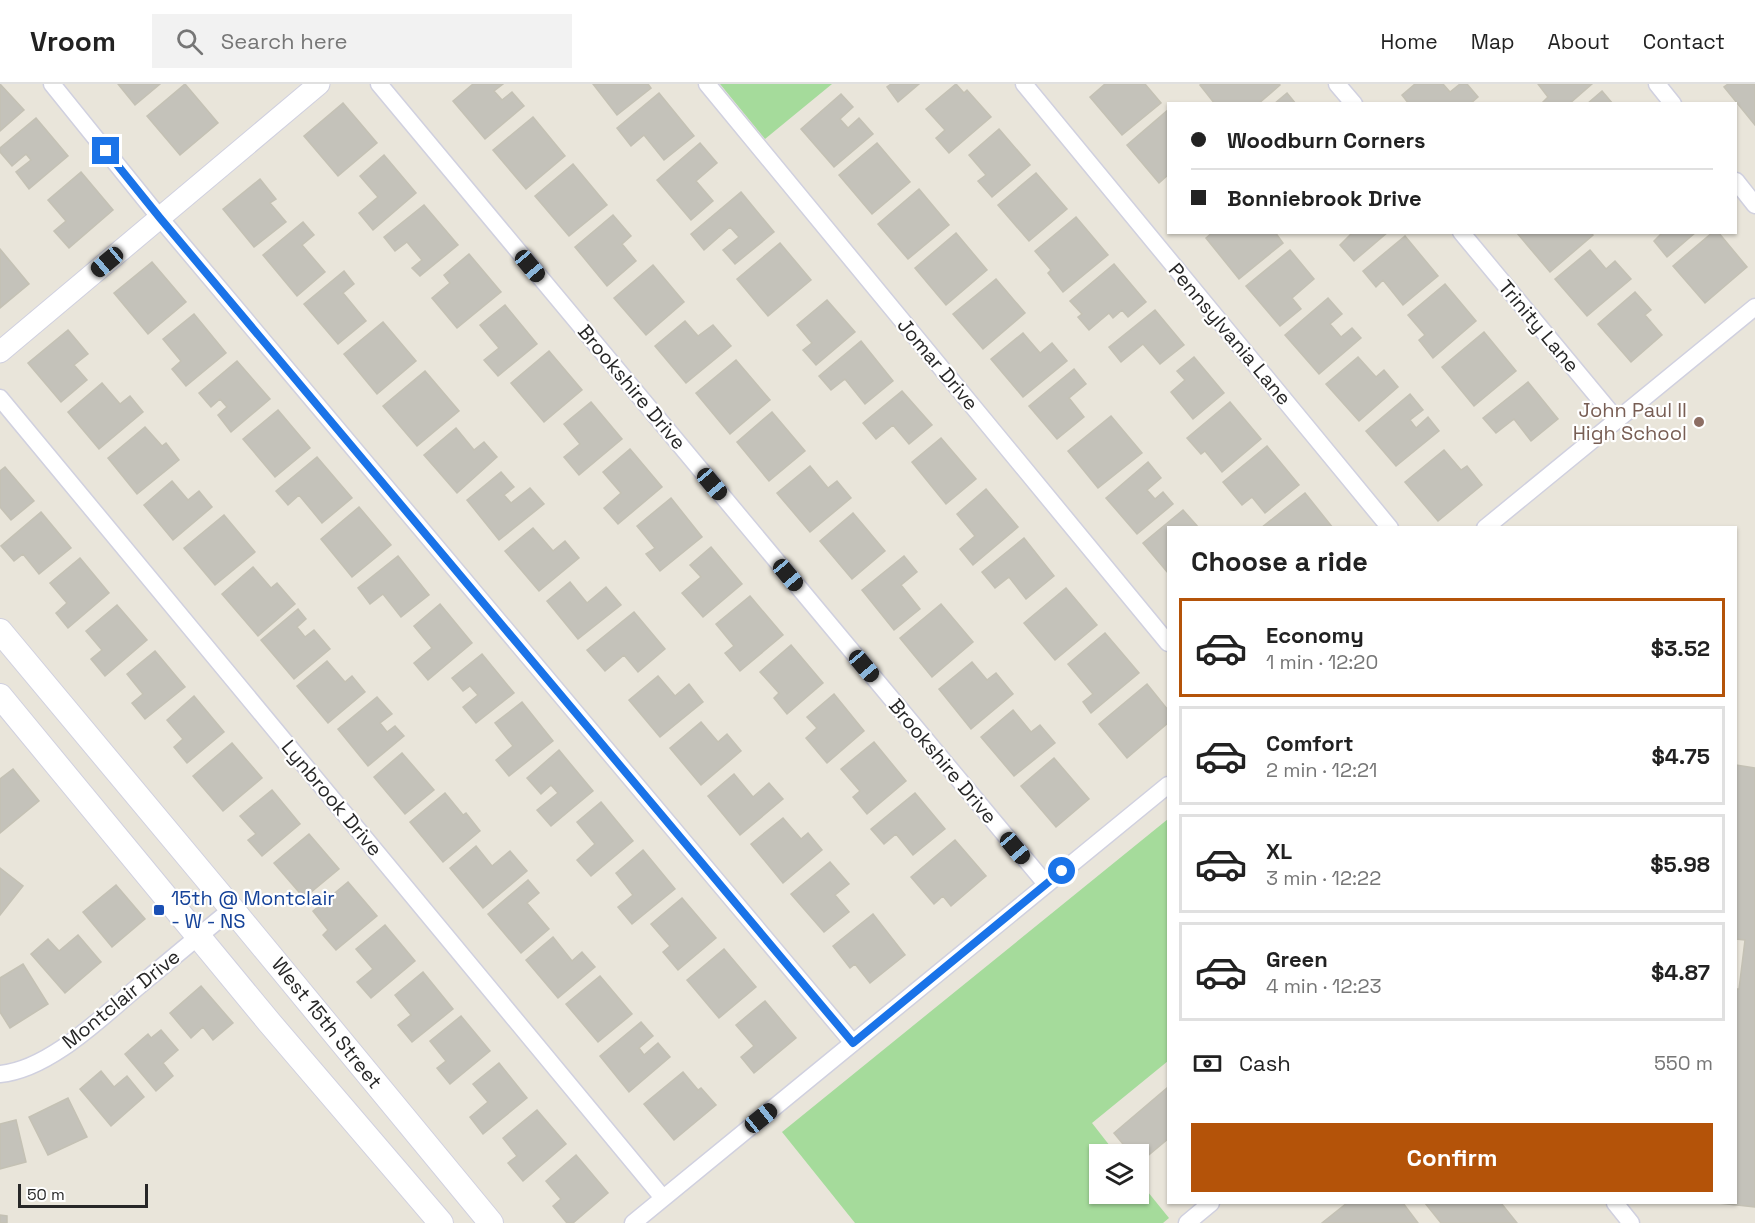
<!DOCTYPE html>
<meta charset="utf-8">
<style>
:root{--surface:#fff;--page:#f2f2f2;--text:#222;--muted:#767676;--line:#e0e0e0;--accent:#b45309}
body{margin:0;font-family:"Space Grotesk",sans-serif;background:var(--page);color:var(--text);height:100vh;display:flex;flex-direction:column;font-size:22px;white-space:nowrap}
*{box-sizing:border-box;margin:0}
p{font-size:20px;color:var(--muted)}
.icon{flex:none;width:33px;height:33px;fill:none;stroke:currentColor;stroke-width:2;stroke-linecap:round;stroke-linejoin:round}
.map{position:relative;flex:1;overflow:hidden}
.sheet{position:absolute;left:1167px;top:442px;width:570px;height:678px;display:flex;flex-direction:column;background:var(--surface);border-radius:0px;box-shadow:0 2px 4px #0004}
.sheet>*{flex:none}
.banner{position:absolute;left:1167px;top:18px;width:570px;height:132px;border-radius:0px;box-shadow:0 2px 4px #0004;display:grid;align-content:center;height:132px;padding:0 24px;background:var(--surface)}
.controls{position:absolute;left:1089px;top:1060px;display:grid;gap:12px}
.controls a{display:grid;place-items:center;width:60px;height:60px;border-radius:0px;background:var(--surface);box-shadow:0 2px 4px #0004;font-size:30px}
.scale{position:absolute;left:18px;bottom:15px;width:130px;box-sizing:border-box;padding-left:6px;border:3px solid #272727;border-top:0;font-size:16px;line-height:21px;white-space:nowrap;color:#272727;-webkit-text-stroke:4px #fff;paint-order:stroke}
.end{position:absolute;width:27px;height:27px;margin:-14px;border:8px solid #1a73e8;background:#fff;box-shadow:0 0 0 3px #fff}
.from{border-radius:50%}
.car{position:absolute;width:18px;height:36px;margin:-18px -9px;border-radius:8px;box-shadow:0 0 4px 2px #0007;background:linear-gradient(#222 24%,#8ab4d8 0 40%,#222 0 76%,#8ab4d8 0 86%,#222 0)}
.banner b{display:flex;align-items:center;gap:21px;height:57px;font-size:22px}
.banner b+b{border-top:2px solid var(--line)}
.banner i{width:15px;height:15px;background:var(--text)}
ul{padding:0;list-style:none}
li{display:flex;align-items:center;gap:18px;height:99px;margin:0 12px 9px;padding:0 12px;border:3px solid var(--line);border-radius:0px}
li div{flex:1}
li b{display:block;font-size:22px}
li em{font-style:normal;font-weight:800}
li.on{border-color:var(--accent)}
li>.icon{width:54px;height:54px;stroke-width:1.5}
h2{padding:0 24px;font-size:27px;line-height:72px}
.pay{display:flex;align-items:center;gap:15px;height:66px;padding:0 24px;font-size:22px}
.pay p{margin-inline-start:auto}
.button{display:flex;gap:12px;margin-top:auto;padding:12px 24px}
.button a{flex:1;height:69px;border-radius:0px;background:var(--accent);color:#fff;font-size:24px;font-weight:800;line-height:69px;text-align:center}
header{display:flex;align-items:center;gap:36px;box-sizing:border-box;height:84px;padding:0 30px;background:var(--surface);border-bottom:2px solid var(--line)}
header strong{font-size:28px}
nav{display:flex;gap:33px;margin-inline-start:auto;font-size:21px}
.search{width:420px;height:54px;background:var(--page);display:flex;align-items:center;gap:15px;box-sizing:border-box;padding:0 21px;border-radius:0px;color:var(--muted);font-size:22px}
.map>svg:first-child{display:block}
</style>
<header>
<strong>Vroom</strong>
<div class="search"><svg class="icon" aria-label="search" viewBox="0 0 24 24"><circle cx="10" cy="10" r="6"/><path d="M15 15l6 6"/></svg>Search here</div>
<nav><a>Home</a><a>Map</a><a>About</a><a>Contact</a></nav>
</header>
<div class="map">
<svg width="1755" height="1139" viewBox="0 0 1755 1139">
<rect width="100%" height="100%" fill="#e9e5da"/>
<path fill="#a5db9b" d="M 720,0 L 832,0 L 765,55 Z
M 1168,735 L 1168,977 L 1092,1039 L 1117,1071 L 1100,1071 L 1100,1110 L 1138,1110 L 1139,1097 L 1169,1134 L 1163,1139 L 855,1139 L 782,1048 Z"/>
<path fill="#c4c2ba" stroke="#c4c1b4" stroke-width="1.5" d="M 0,0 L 24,26 L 0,47 Z
M 118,0 L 160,0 L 135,21 Z
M 185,0 L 218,39 L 180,71 L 147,32 Z
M 473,0 L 503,0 L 494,7 L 502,16 L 512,8 L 524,22 L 485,55 L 453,17 Z
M 593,0 L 648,0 L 651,4 L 617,31 Z
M 891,0 L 919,0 L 898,18 L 887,3 Z
M 956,0 L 964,9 L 967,6 L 991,33 L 949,69 L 936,54 L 945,46 L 926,25 Z
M 1105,0 L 1145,0 L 1161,19 L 1122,51 L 1090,13 Z
M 1201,0 L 1279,0 L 1280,1 L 1258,20 L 1215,20 L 1200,1 Z
M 1415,0 L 1443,0 L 1450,8 L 1460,0 L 1467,0 L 1478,13 L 1470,20 L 1409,20 L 1402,11 Z
M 1592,0 L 1569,20 L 1541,20 L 1548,13 L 1538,0 Z
M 1728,0 L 1755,0 L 1755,41 L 1724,3 Z
M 1602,7 L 1613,20 L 1587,20 Z
M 659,9 L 694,52 L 664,76 L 644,51 L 631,62 L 617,44 Z
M 1287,9 L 1296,20 L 1274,20 Z
M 841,10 L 853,23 L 840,35 L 848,44 L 859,34 L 873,50 L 834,83 L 801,45 Z
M 343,19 L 377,59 L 338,92 L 304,52 Z
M 1168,26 L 1168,91 L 1159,99 L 1127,61 Z
M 533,33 L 565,72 L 526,105 L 493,66 Z
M 36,34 L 68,72 L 29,105 L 16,88 L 31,76 L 26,70 L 12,82 L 0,68 L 0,64 Z
M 999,45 L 1030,81 L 992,113 L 978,97 L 986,91 L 969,71 Z
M 700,59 L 717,79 L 696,97 L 713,117 L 691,136 L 657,96 Z
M 877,59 L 910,98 L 872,130 L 839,91 Z
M 384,71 L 416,109 L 373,146 L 359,129 L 378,113 L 360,92 Z
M 573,80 L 607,121 L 569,152 L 535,112 Z
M 81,88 L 113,126 L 69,164 L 54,147 L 66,137 L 48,116 Z
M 1036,89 L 1067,125 L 1029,157 L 998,121 Z
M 260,95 L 276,115 L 270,119 L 286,138 L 254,163 L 223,125 Z
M 919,105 L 949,141 L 908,175 L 878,140 Z
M 741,108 L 774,148 L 735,180 L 723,166 L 739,153 L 730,143 L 704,166 L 691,150 Z
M 424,121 L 458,161 L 420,192 L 412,184 L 422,176 L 407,158 L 395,167 L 384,153 Z
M 613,131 L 631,152 L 622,160 L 636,177 L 607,202 L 575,163 Z
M 1076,133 L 1108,171 L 1063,208 L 1048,189 L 1051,186 L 1035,167 Z
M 303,138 L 314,151 L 302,161 L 325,188 L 297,212 L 263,171 Z
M 1213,148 L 1275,148 L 1283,159 L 1239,195 L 1206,154 Z
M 1353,148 L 1388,148 L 1354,177 L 1340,161 Z
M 1591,148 L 1593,151 L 1550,188 L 1517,149 Z
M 1663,148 L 1696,148 L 1667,173 L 1654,157 Z
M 1713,148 L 1718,148 L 1747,183 L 1705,219 L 1673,182 Z
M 956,149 L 987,186 L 946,221 L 915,184 Z
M 1405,152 L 1438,192 L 1403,221 L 1383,196 L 1376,203 L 1363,187 Z
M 780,159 L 811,196 L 768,232 L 737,195 Z
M 0,165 L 29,200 L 0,224 Z
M 1290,166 L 1314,195 L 1292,214 L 1301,225 L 1280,242 L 1246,202 Z
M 1590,166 L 1606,185 L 1615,177 L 1631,195 L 1587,232 L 1555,195 Z
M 469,170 L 501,208 L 457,244 L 432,214 L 450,199 L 444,191 Z
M 152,178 L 186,218 L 148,250 L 114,209 Z
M 1114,180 L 1146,218 L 1128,233 L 1122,226 L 1113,234 L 1109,229 L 1089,246 L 1078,233 L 1082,230 L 1070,217 Z
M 653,181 L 684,218 L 646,251 L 614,214 Z
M 344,187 L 354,200 L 343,209 L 366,237 L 338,260 L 304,220 Z
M 996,195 L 1025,229 L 983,265 L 953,230 Z
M 1445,200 L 1476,237 L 1433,274 L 1419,256 L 1425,251 L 1408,231 Z
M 1635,208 L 1651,226 L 1645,231 L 1662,251 L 1631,278 L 1598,240 Z
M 1328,214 L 1342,230 L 1330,240 L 1341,253 L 1352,244 L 1361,254 L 1319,290 L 1285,251 Z
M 827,216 L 855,248 L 816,281 L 803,266 L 812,259 L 797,241 Z
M 505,221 L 537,260 L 498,292 L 484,276 L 499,264 L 480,241 Z
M 1155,226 L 1184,261 L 1160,280 L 1143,260 L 1121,278 L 1109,263 Z
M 194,230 L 226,269 L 186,302 L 172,285 L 181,277 L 163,255 Z
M 685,237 L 698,252 L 713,241 L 731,262 L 686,299 L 655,262 Z
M 383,238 L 416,277 L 377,310 L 344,270 Z
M 68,246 L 88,270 L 74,281 L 87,296 L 61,318 L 28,279 Z
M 1484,248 L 1516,287 L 1474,322 L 1442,283 Z
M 1023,249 L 1040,269 L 1052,259 L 1067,277 L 1023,313 L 991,275 Z
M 861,257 L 893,297 L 865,320 L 845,295 L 831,306 L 819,292 Z
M 549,267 L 582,306 L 544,338 L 511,299 Z
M 1194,273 L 1224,309 L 1193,335 L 1171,308 L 1185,296 L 1177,287 Z
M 1358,273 L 1376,293 L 1384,286 L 1398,303 L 1359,337 L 1326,300 Z
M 736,276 L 770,316 L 730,350 L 696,309 Z
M 237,277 L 270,315 L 231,348 L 218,331 L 227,323 L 220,315 L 211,323 L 199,309 Z
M 1074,285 L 1086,300 L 1069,314 L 1084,333 L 1057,355 L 1029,322 Z
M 425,287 L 459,327 L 417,362 L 383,322 Z
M 1528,298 L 1558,335 L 1531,357 L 1514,335 L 1496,349 L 1483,334 Z
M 102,299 L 120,320 L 130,312 L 143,328 L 99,365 L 68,328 Z
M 902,307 L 932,341 L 909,360 L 893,341 L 876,355 L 863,339 Z
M 1410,310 L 1423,326 L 1410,336 L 1416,344 L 1428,333 L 1439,347 L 1396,382 L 1366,347 Z
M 591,318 L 622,355 L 579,391 L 564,373 L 580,360 L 564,340 Z
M 1230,318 L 1261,355 L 1222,388 L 1205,367 L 1201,370 L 1187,354 Z
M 278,326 L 310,364 L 275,393 L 243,355 Z
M 772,328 L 805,367 L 769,397 L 737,358 Z
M 1111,332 L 1142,369 L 1098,404 L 1068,367 Z
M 145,343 L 162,362 L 166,359 L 179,376 L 137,410 L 108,374 Z
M 456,344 L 474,366 L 484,358 L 497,373 L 457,409 L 424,371 Z
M 941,354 L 976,395 L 946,420 L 912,378 Z
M 1267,362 L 1299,401 L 1265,429 L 1252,413 L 1242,421 L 1223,398 Z
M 630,365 L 662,403 L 618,440 L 604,424 L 621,409 L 603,388 Z
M 1444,366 L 1461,386 L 1467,382 L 1482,401 L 1438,437 L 1405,398 Z
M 317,373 L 352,414 L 322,439 L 299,411 L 288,421 L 276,407 Z
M 1148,378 L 1161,394 L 1147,406 L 1155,415 L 1163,408 L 1173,420 L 1137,450 L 1106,414 Z
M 810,382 L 828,404 L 837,397 L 851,414 L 810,448 L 777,409 Z
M 5,383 L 34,417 L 11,436 L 0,423 L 0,387 Z
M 501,388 L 514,403 L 504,411 L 511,419 L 530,404 L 544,420 L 499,456 L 467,416 Z
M 172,397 L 188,416 L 199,407 L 212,423 L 173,456 L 144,421 Z
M 986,405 L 1018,443 L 973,481 L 960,465 L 975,452 L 957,430 Z
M 1305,409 L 1333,444 L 1261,444 Z
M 671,414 L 702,453 L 660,487 L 646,470 L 655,464 L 637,442 Z
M 359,423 L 391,461 L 352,493 L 321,455 Z
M 1183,426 L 1199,444 L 1168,444 L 1168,489 L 1143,459 Z
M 41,428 L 71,464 L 39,490 L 23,470 L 14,477 L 1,462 Z
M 853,429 L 885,467 L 852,495 L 820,457 Z
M 224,431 L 255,468 L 215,501 L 184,464 Z
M 533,444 L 553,467 L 565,457 L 579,474 L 539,507 L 505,467 Z
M 1024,454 L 1054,492 L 1026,515 L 1009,493 L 995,504 L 982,488 Z
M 711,463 L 742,500 L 703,533 L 682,509 L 701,493 L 690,481 Z
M 398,472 L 429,511 L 401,533 L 383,510 L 370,520 L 358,504 Z
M 904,472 L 917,488 L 901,501 L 920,525 L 894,546 L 862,506 Z
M 80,474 L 109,509 L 68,544 L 56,529 L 67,519 L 50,499 Z
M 253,483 L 271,504 L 277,499 L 295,520 L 258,552 L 222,510 Z
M 570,498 L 587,519 L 606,503 L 621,521 L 578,555 L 547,517 Z
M 1066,504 L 1097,541 L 1055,576 L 1024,539 Z
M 750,512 L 783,551 L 740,587 L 725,569 L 734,562 L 716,540 Z
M 440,520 L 472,559 L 428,596 L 414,579 L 432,564 L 414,542 Z
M 941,520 L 973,558 L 932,593 L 900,554 Z
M 117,521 L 147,556 L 105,592 L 91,575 L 102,566 L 86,547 Z
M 298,525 L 306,535 L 297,543 L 305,553 L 314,546 L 330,565 L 294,595 L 261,556 Z
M 634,528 L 665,565 L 638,588 L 624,571 L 605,587 L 587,566 Z
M 1105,549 L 1139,589 L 1091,629 L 1083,618 L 1093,610 L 1068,580 Z
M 791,561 L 823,599 L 787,630 L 774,614 L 779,609 L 760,588 Z
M 155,567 L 185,603 L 145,635 L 132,619 L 143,610 L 127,590 Z
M 482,570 L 514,609 L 476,639 L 463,623 L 478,611 L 470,602 L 463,607 L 452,594 Z
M 327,577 L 345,598 L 352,592 L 365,608 L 328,639 L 297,602 Z
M 972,578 L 987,596 L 996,589 L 1013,610 L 971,645 L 939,605 Z
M 658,592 L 675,612 L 689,600 L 703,618 L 660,653 L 629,616 Z
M 1147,600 L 1168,626 L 1168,639 L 1127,674 L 1099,640 Z
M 834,610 L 864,647 L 827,679 L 806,654 L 817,644 L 807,633 Z
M 194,612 L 224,648 L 187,679 L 174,663 L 183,655 L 167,636 Z
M 377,613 L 392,630 L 380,639 L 387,648 L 395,642 L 404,652 L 368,682 L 338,645 Z
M 522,618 L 553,657 L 509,692 L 496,676 L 513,662 L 495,639 Z
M 1013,626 L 1031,648 L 1040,641 L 1055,659 L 1014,692 L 981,653 Z
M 701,638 L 718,658 L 727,650 L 741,667 L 701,701 L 670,664 Z
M 874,658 L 906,697 L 867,730 L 853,713 L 860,707 L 841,685 Z
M 232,659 L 262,694 L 223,727 L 193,692 Z
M 559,666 L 593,707 L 551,742 L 537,726 L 558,709 L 551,701 L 541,710 L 527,694 Z
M 402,669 L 434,706 L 405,730 L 374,693 Z
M 1054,674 L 1089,715 L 1056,743 L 1021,702 Z
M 1736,681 L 1755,684 L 1755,1123 L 1718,1119 L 1736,1119 L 1736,905 L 1739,905 L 1745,856 L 1736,855 Z
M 13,685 L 39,717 L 0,749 L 0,695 Z
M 734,690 L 753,713 L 769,699 L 783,715 L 740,751 L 708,712 Z
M 272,706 L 300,740 L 262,772 L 248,756 L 256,750 L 240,732 Z
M 445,709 L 463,731 L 466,729 L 480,747 L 443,778 L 410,738 Z
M 915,709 L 945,745 L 913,771 L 896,750 L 884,760 L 871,745 Z
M 601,718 L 633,757 L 591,792 L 577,776 L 595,760 L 577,738 Z
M 783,734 L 801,755 L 808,749 L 822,766 L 783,799 L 751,760 Z
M 309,750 L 339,785 L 304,814 L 274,779 Z
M 955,756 L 986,792 L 951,822 L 943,812 L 934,820 L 911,793 Z
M 476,762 L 492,782 L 510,767 L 527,787 L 483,824 L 450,784 Z
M 643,766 L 675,805 L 632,840 L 618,823 L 633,811 L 616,789 Z
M 830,778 L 849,800 L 835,811 L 849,828 L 824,848 L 791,810 Z
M 0,784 L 23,802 L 0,831 Z
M 528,796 L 539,809 L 527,819 L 549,845 L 521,869 L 488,830 Z
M 348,798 L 377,832 L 336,866 L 323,851 L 328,846 L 313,827 Z
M 116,801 L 145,835 L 112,863 L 83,828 Z
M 682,814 L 716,854 L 678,886 L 663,868 L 670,862 L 651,840 Z
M 873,830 L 905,871 L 870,899 L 855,880 L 850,884 L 833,862 Z
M 385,841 L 415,877 L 371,914 L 357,898 L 373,885 L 356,865 Z
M 78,851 L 101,878 L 65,909 L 31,870 L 48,855 L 59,867 Z
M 553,853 L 572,877 L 582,868 L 595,883 L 558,914 L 526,876 Z
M 724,865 L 756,903 L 719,934 L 687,896 Z
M 23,880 L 48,920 L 10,944 L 0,928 L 0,894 Z
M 423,888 L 453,925 L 412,958 L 398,941 L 411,931 L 395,911 Z
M 600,892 L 632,930 L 598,958 L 566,920 Z
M 201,902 L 233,939 L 213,956 L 203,943 L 191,954 L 170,929 Z
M 765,917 L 796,954 L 754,989 L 741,973 L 754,962 L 736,941 Z
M 461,932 L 490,967 L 450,1000 L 437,984 L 446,977 L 430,957 Z
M 641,938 L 653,952 L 639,964 L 644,971 L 658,959 L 670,973 L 629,1008 L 600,972 Z
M 161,946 L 178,966 L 163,979 L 173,992 L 156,1007 L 125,970 L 148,950 L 151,954 Z
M 499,979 L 527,1014 L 483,1050 L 470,1033 L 488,1018 L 473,1000 Z
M 101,987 L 114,1003 L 127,992 L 144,1013 L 111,1042 L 80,1005 Z
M 683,988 L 698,1006 L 701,1004 L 716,1021 L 674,1056 L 644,1020 Z
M 1168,1003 L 1168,1055 L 1139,1079 L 1138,1071 L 1132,1071 L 1114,1049 Z
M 68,1014 L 87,1053 L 48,1071 L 29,1033 Z
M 537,1026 L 566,1060 L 523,1097 L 508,1079 L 517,1072 L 503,1054 Z
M 16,1036 L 26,1078 L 0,1085 L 0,1040 Z
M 576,1071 L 608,1109 L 573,1139 L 567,1139 L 553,1122 L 561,1115 L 546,1097 Z
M 1347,1119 L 1403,1119 L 1418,1139 L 1322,1139 Z
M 1425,1119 L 1501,1119 L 1517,1139 L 1441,1139 Z
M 0,1131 L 7,1132 L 7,1139 L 0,1139 Z"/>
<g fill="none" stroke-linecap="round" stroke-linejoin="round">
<g stroke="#d0d0df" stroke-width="19">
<path id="minor" d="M 52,0 L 160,134 L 853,959
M 379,0 L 1046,800
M 707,0 L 1168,559
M 1024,0 L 1390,444
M 1337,0 L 1354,20
M 1657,0 L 1673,20
M 1736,97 L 1755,121
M 1461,148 L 1617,336
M 0,314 L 663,1114
M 1485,444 L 1755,223
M 0,990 C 49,986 103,932 139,902 C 170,876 201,850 232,825
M 1615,1119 L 1631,1139
M 633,1139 L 1168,701
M 1187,1139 L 1211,1119"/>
</g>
<g stroke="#d0d0df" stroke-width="23">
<path id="tertiary" d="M 0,268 L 319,0"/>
</g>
<g stroke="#d0d0df" stroke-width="26">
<path id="secondary" d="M 0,547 L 232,825 L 491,1139
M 0,612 L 269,938 L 441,1139"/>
</g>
<use href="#minor" stroke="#fff" stroke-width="16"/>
<use href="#tertiary" stroke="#fff" stroke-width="21"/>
<use href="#secondary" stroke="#fff" stroke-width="24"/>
</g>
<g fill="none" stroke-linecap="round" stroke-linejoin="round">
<path stroke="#1a73e8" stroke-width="8" d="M 106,67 L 160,134 L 853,959 L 1062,787"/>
</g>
<circle fill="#8d6e63" stroke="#fff" stroke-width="2" cx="1699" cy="338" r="6"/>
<rect fill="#1a4fb4" stroke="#fff" stroke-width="2" x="153" y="820" width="12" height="12" rx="3"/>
<g text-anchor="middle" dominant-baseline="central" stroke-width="4.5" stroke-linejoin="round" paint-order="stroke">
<g font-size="20" fill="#272727" stroke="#fff">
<text transform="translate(1539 242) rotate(50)">Trinity Lane</text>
<text transform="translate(1230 250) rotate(50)">Pennsylvania Lane</text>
<text transform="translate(938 280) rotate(50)">Jomar Drive</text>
<text transform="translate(632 303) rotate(50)">Brookshire Drive</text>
<text transform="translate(943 677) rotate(50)">Brookshire Drive</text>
<text transform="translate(332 714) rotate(50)">Lynbrook Drive</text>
<text transform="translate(121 915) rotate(-39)">Montclair Drive</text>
<text transform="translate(327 939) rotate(51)">West 15th Street</text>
</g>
<g font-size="20" fill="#785e54" stroke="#fff" text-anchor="end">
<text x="1687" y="326">John Paul II<tspan x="1687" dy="23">High School</tspan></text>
</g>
<g font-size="20" fill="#164399" stroke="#fff" text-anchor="start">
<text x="171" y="814">15th @ Montclair<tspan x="171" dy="23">- W - NS</tspan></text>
</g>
</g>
</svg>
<div class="controls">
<a><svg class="icon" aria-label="layers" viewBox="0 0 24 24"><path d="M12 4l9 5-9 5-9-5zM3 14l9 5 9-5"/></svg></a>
</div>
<div class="scale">50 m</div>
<i class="end from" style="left:1062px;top:787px"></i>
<i class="end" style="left:106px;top:67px"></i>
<i class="car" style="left:107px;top:178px;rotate:230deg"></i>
<i class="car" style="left:530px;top:182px;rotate:140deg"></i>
<i class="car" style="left:712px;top:400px;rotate:140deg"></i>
<i class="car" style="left:788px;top:491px;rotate:140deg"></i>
<i class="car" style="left:864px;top:582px;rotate:140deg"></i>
<i class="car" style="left:1015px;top:764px;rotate:140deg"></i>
<i class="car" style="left:761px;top:1034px;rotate:51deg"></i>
<div class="banner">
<b><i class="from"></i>Woodburn Corners</b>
<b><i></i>Bonniebrook Drive</b>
</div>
<section class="sheet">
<h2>Choose a ride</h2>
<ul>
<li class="on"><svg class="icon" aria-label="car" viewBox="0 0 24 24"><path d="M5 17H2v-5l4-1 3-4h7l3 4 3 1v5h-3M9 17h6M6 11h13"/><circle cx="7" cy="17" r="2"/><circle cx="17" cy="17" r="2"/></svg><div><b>Economy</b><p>1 min · 12:20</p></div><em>$3.52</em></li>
<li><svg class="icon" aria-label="car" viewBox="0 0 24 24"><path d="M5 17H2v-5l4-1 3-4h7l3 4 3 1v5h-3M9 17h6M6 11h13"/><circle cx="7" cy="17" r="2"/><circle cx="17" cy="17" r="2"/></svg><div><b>Comfort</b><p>2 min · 12:21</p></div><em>$4.75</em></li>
<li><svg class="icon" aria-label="car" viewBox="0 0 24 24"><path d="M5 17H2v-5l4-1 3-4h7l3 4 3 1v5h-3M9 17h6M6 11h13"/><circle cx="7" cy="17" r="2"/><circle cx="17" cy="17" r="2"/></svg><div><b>XL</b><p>3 min · 12:22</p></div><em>$5.98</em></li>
<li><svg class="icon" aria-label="car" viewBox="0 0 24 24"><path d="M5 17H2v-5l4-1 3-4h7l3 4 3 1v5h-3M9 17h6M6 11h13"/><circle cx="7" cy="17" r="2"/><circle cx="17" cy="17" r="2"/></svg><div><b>Green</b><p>4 min · 12:23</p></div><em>$4.87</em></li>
</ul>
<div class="pay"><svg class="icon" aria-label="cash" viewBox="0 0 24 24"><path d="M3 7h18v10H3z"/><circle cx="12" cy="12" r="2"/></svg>Cash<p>550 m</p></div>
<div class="button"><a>Confirm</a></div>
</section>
</div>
